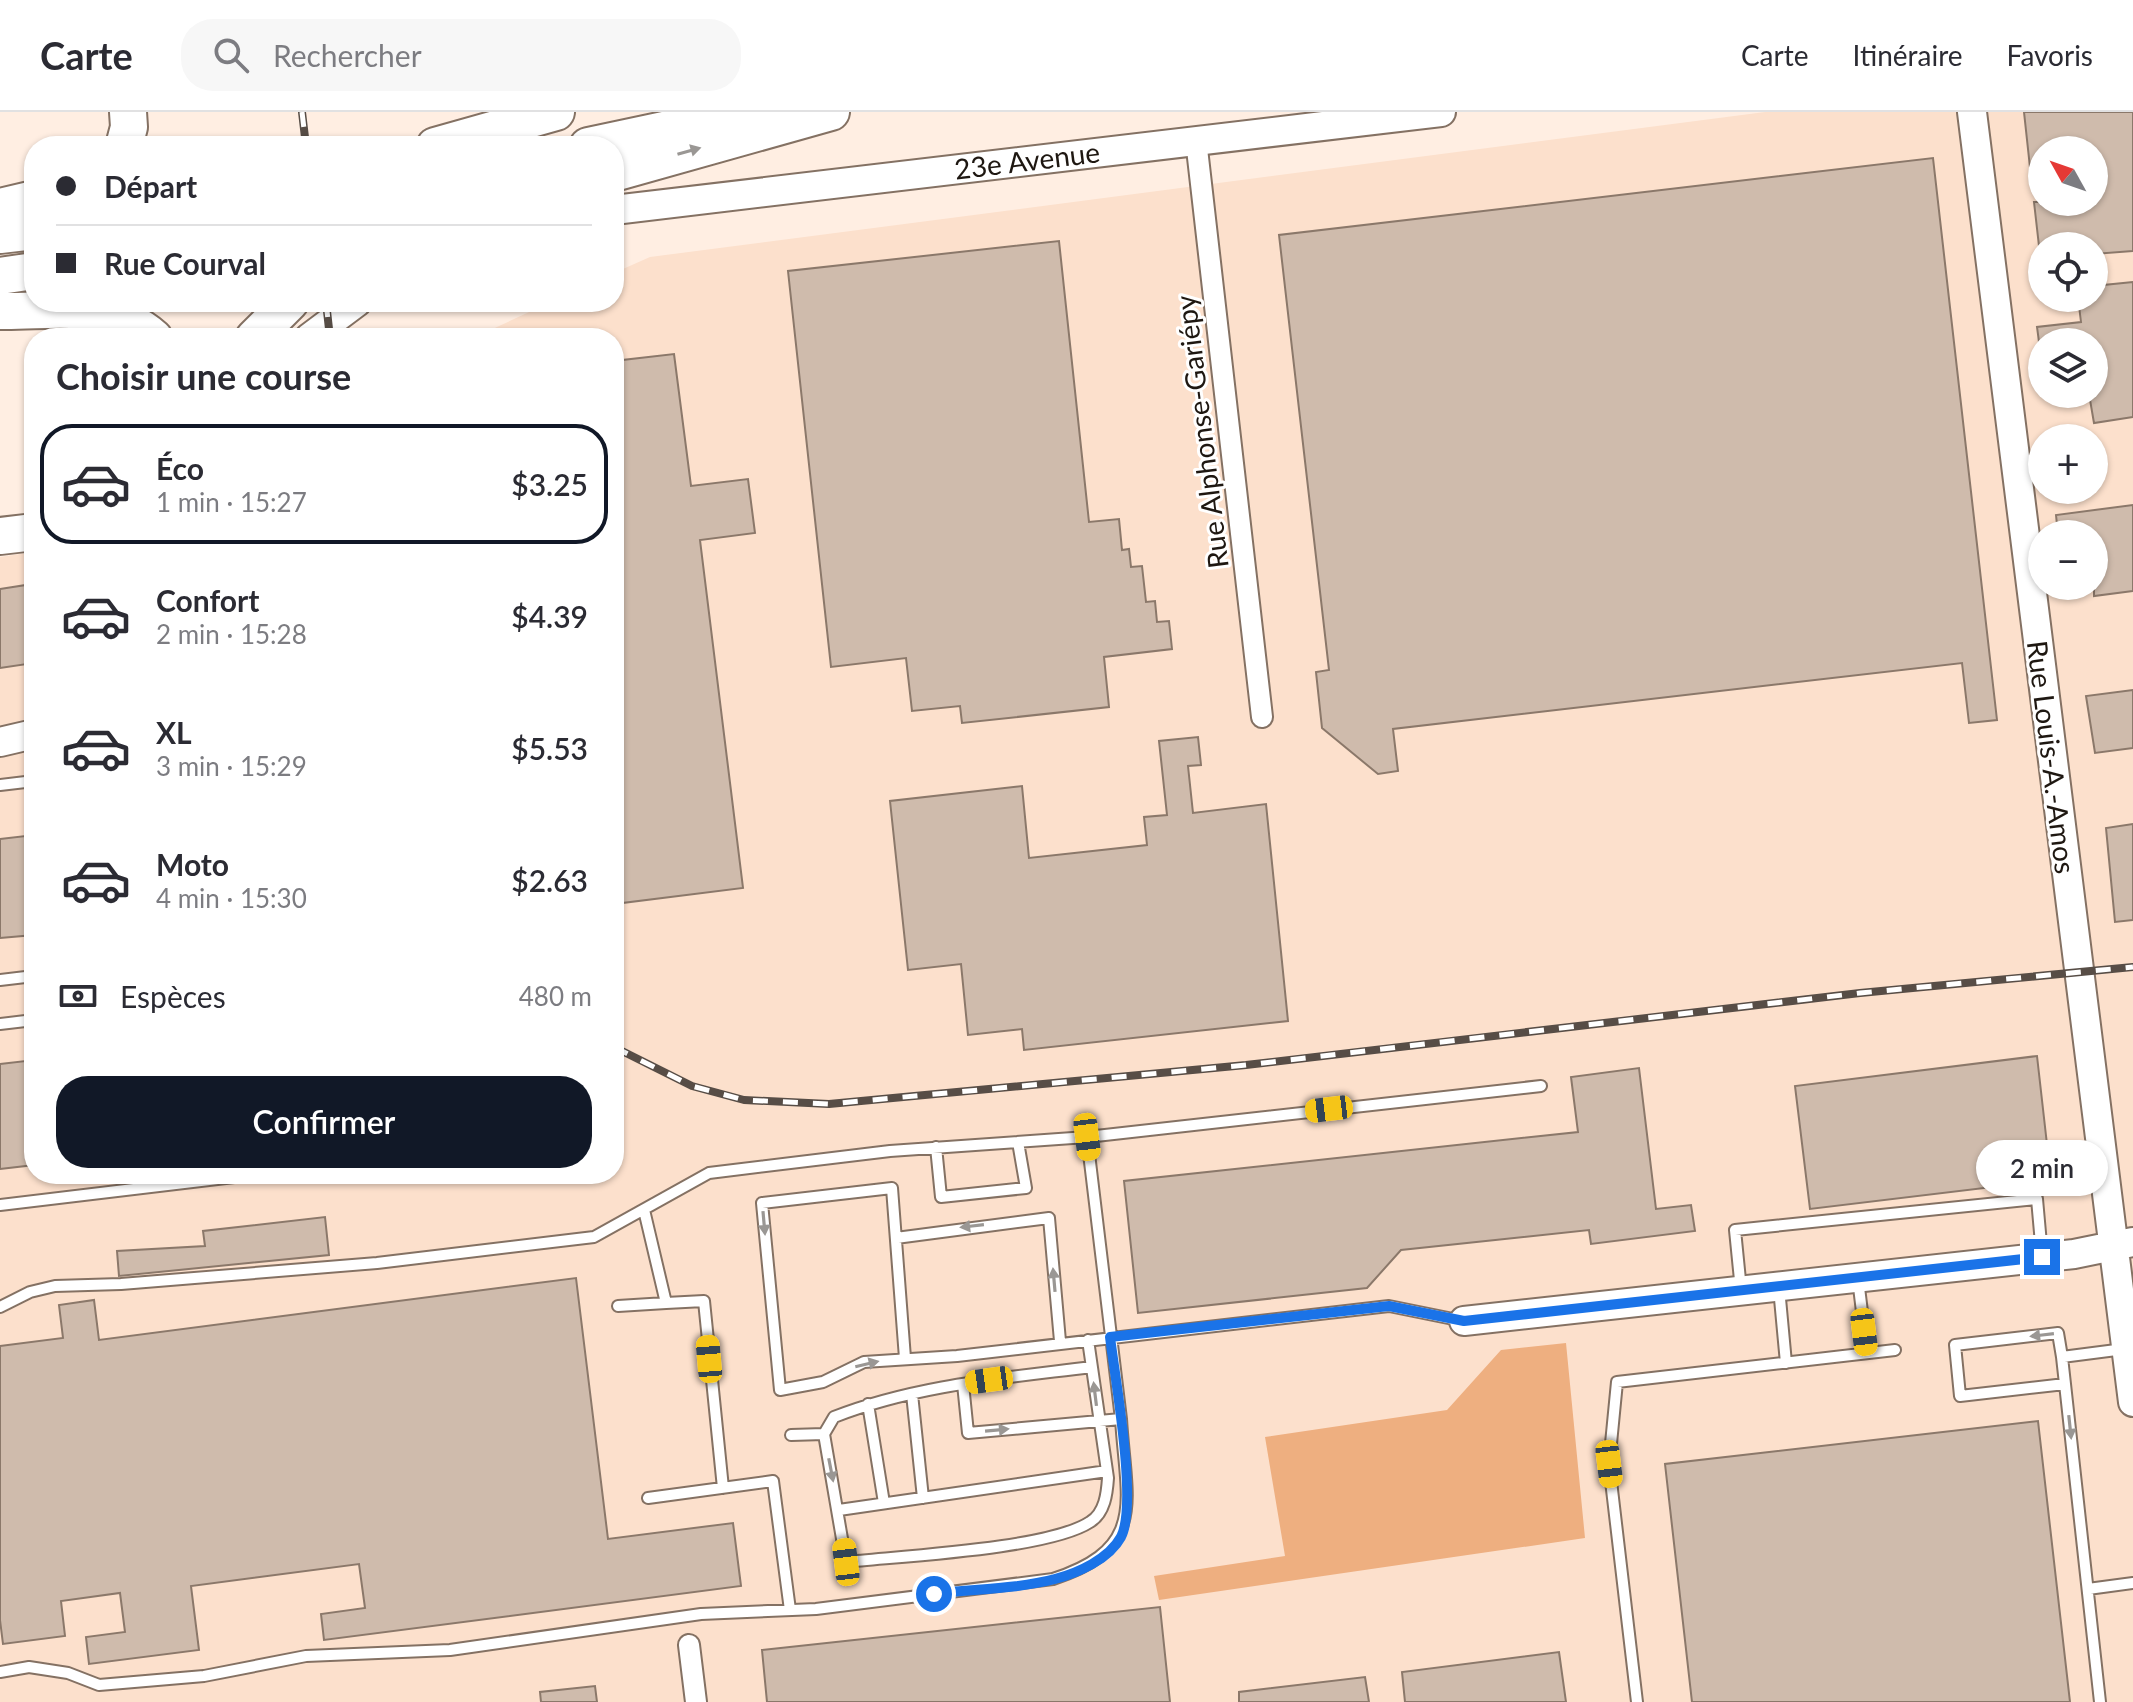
<!DOCTYPE html>
<html lang="fr">
<meta charset="utf-8">
<style>
:root{--surface:#fff;--page:#f7f7f7;--text:#2b2b33;--muted:#7c7c81;--line:#e1e1e2;--accent:#111827}
body{margin:0;font-family:Lato,sans-serif;background:var(--page);color:var(--text);height:100vh;display:flex;flex-direction:column;font-size:30px;white-space:nowrap}
*{box-sizing:border-box;margin:0}
p{font-size:26px;color:var(--muted)}
.icon{flex:none;width:44px;height:44px;fill:none;stroke:currentColor;stroke-width:2;stroke-linecap:round;stroke-linejoin:round}
.map{position:relative;flex:1;overflow:hidden}
.side{position:absolute;left:24px;top:216px;width:600px;height:856px;display:flex;flex-direction:column;background:var(--surface);border-radius:32px;box-shadow:0 2px 6px #0004}
.side>*{flex:none}
.guide{position:absolute;left:24px;top:24px;width:600px;height:176px;border-radius:32px;box-shadow:0 2px 6px #0004;display:grid;align-content:center;height:176px;padding:0 32px;background:var(--surface)}
.needle{width:52px;rotate:310deg}
.buttons{position:absolute;left:2028px;top:24px;display:grid;gap:16px}
.buttons a{display:grid;place-items:center;width:80px;height:80px;border-radius:50%;background:var(--surface);box-shadow:0 2px 6px #0004;font-size:40px}
.end{position:absolute;width:36px;height:36px;margin:-18px;border:10px solid #1a73e8;background:#fff;box-shadow:0 0 0 4px #fff}
.from{border-radius:50%}
.bubble{position:absolute;height:56px;border-radius:28px;background:var(--surface);box-shadow:0 2px 6px #0004;font-size:26px;font-weight:600;line-height:56px;text-align:center}
.car{position:absolute;width:24px;height:48px;margin:-24px -12px;border-radius:10px;box-shadow:0 0 6px 2px #0007;background:linear-gradient(#f5c518 24%,#345 0 40%,#f5c518 0 76%,#345 0 86%,#f5c518 0)}
.guide b{display:flex;align-items:center;gap:28px;height:76px;font-size:30px}
.guide b+b{border-top:2px solid var(--line)}
.guide i{width:20px;height:20px;background:var(--text)}
ul{padding:0;list-style:none}
li{display:flex;align-items:center;gap:24px;height:120px;margin:0 16px 12px;padding:0 16px;border:4px solid transparent;border-radius:32px}
li div{flex:1}
li b{display:block;font-size:30px}
li em{font-style:normal;font-weight:600}
li.current{border-color:var(--accent)}
li>.icon{width:72px;height:72px;stroke-width:1.5}
h2{padding:0 32px;font-size:36px;line-height:96px}
.pay{display:flex;align-items:center;gap:20px;height:88px;padding:0 32px;font-size:30px}
.pay p{margin-inline-start:auto}
.primary-button{display:flex;gap:16px;margin-top:auto;padding:16px 32px}
.primary-button a{flex:1;height:92px;border-radius:32px;background:var(--accent);color:#fff;font-size:32px;font-weight:600;line-height:92px;text-align:center}
header{display:flex;align-items:center;gap:48px;box-sizing:border-box;height:112px;padding:0 40px;background:var(--surface);border-bottom:2px solid var(--line)}
header strong{font-size:38px}
nav{display:flex;gap:44px;margin-inline-start:auto;font-size:28px}
.search{width:560px;height:72px;background:var(--page);display:flex;align-items:center;gap:20px;box-sizing:border-box;padding:0 28px;border-radius:32px;color:var(--muted);font-size:30px}
.map>svg:first-child{display:block}
</style>
<header>
<strong>Carte</strong>
<div class="search"><svg class="icon" aria-label="search" viewBox="0 0 24 24"><circle cx="10" cy="10" r="6"/><path d="M15 15l6 6"/></svg>Rechercher</div>
<nav><a>Carte</a><a>Itinéraire</a><a>Favoris</a></nav>
</header>
<div class="map">
<svg width="2133" height="1590" viewBox="0 0 2133 1590">
<rect width="100%" height="100%" fill="#ffeee2"/>
<path fill="#fce0cc" fill-rule="evenodd" d="M 1765,0 L 2133,0 L 2133,1590 L 0,1590 L 0,445 L 34,440 L 34,1062 L 614,1062 L 614,226 L 473,226 L 551,190 L 614,190 L 614,161 L 650,145 ZM 2042,38 L 2094,38 L 2094,90 L 2042,90 ZM 2042,134 L 2094,134 L 2094,186 L 2042,186 ZM 2042,230 L 2094,230 L 2094,282 L 2042,282 ZM 2042,326 L 2094,326 L 2094,378 L 2042,378 ZM 2042,422 L 2094,422 L 2094,474 L 2042,474 Z"/>
<path fill="#eeaf80" d="M 1566,1231 L 1585,1426 L 1159,1488 L 1154,1464 L 1285,1444 L 1265,1325 L 1447,1298 L 1501,1238 Z"/>
<path fill="#cfbbac" stroke="#8b786a" stroke-width="2" d="M 2024,0 L 2133,0 L 2133,139 L 2094,142 L 2094,134 L 2039,134 L 2034,90 L 2094,90 L 2094,38 L 2042,38 L 2042,73 L 2032,74 Z
M 1933,46 L 1997,608 L 1969,611 L 1962,551 L 1393,617 L 1398,659 L 1378,662 L 1322,616 L 1316,560 L 1329,558 L 1279,123 Z
M 1059,129 L 1089,410 L 1119,407 L 1122,438 L 1129,437 L 1131,455 L 1142,454 L 1146,490 L 1155,489 L 1157,510 L 1169,509 L 1172,537 L 1104,545 L 1109,595 L 962,611 L 960,594 L 912,599 L 906,546 L 831,555 L 788,159 Z
M 2133,170 L 2133,305 L 2094,311 L 2089,282 L 2094,282 L 2094,230 L 2039,230 L 2037,215 L 2081,210 L 2078,186 L 2094,186 L 2094,174 Z
M 674,242 L 691,374 L 748,367 L 755,421 L 700,428 L 743,776 L 614,792 L 614,249 Z
M 2133,393 L 2133,479 L 2094,484 L 2094,422 L 2058,422 L 2056,403 Z
M 26,473 L 31,508 L 34,507 L 34,551 L 0,556 L 0,477 Z
M 2133,578 L 2133,636 L 2095,641 L 2086,584 Z
M 1198,625 L 1201,653 L 1188,654 L 1193,701 L 1266,692 L 1288,909 L 1024,938 L 1022,917 L 968,923 L 961,852 L 908,858 L 890,689 L 1022,674 L 1029,746 L 1147,733 L 1144,705 L 1167,703 L 1159,629 Z
M 2133,712 L 2133,808 L 2115,810 L 2106,716 Z
M 34,723 L 34,823 L 0,826 L 0,727 Z
M 2037,944 L 2051,1068 L 1810,1097 L 1795,974 Z
M 34,948 L 34,1053 L 0,1057 L 0,952 Z
M 1639,956 L 1656,1097 L 1691,1093 L 1695,1119 L 1591,1132 L 1589,1118 L 1401,1138 L 1367,1176 L 1138,1201 L 1124,1069 L 1578,1020 L 1571,965 Z
M 325,1105 L 329,1143 L 119,1164 L 117,1139 L 205,1134 L 203,1119 Z
M 576,1166 L 608,1427 L 733,1411 L 741,1474 L 324,1528 L 321,1502 L 365,1496 L 359,1452 L 191,1474 L 199,1538 L 89,1552 L 86,1525 L 125,1520 L 120,1481 L 61,1489 L 65,1524 L 3,1532 L 0,1508 L 0,1234 L 63,1226 L 59,1193 L 94,1188 L 99,1228 Z
M 2038,1309 L 2070,1590 L 1692,1590 L 1665,1352 Z
M 1160,1495 L 1170,1590 L 767,1590 L 762,1538 Z
M 1559,1540 L 1566,1590 L 1405,1590 L 1402,1560 Z
M 1365,1565 L 1369,1590 L 1239,1590 L 1239,1580 Z
M 595,1574 L 597,1590 L 541,1590 L 540,1580 Z"/>
<g fill="none" stroke-linecap="round" stroke-linejoin="round">
<g stroke="#847163" stroke-width="14">
<path id="lane" d="M 0,673 L 34,669
M 0,868 L 34,864
M 0,912 L 34,908
M 1087,1025 L 1541,974
M 936,1035 L 941,1085 L 1026,1076 L 1018,1030
M 0,1093 L 259,1062
M 644,1098 L 666,1191 L 704,1189 L 723,1376
M 896,1126 L 1049,1106 L 1060,1229
M 1858,1167 L 1867,1241
M 1779,1176 L 1786,1251
M 1741,1178 L 1735,1118 L 2037,1087 L 2042,1143
M 618,1194 L 666,1191
M 0,1195 L 30,1180 L 55,1174 L 121,1172 L 377,1151 L 594,1125 L 709,1061 L 890,1039 L 1087,1025 L 1121,1307 L 968,1321 L 963,1272
M 1088,1228 L 1108,1366 C 1107,1381 1105,1401 1090,1410 C 1049,1437 902,1444 846,1450 L 824,1322 L 834,1305 C 916,1273 1005,1266 1091,1255
M 2062,1245 L 2065,1272
M 905,1246 L 892,1076 L 762,1091 L 780,1278 L 823,1270 L 864,1250 L 957,1244 L 1389,1194 L 1463,1209
M 912,1282 L 923,1386
M 868,1292 L 884,1391
M 791,1323 L 824,1322
M 648,1386 L 773,1369 L 790,1498
M 839,1398 L 1107,1359
M 2088,1477 L 2133,1471
M 0,1560 L 29,1555 L 68,1561 L 99,1573 L 204,1564 L 306,1544 L 450,1538 L 701,1502 L 816,1497 L 1053,1467 C 1148,1436 1126,1389 1121,1307
M 1637,1590 L 1609,1352 L 1617,1270 L 1895,1238
M 2100,1590 L 2065,1272 L 1960,1284 L 1955,1233 L 2058,1221 L 2062,1245 L 2124,1237"/>
</g>
<g stroke="#847163" stroke-width="24">
<path id="street" d="M 1196,28 L 1262,605
M 689,1533 L 696,1590"/>
</g>
<g stroke="#847163" stroke-width="32">
<path id="secondary" d="M 1972,0 L 2133,1290
M 614,98 L 1441,0
M 309,226 L 357,190
M 0,630 L 34,622
M 1464,1209 L 2074,1142 L 2133,1130"/>
</g>
<g stroke="#847163" stroke-width="40">
<path id="highway" d="M 124,34 L 129,15 L 128,0
M 435,34 L 556,0
M 588,34 L 749,0
M 614,61 L 831,0
M 0,95 L 34,87
M 0,123 L 34,119
M 0,164 L 34,159
M 0,199 C 54,200 110,187 154,226
M 254,226 L 290,190
M 0,424 L 34,420"/>
</g>
<use href="#lane" stroke="#fff" stroke-width="10"/>
<use href="#street" stroke="#fff" stroke-width="20"/>
<use href="#secondary" stroke="#fff" stroke-width="28"/>
<use href="#highway" stroke="#fff" stroke-width="36"/>
<g stroke="#574d46" stroke-width="8">
<path id="rail" d="M 302,0 L 306,34
M 326,190 L 330,226
M 614,935 L 692,974 L 744,988 L 829,992 L 1246,953 L 1860,881 L 2133,855"/>
</g>
<use href="#rail" stroke="#fff" stroke-width="5" stroke-dasharray="15" stroke-linecap="butt"/>
</g>
<defs><path id="oneway-solid" d="M-6-.8H1V-3.2L6.5 0L1 3.2V.8H-6Z" transform="scale(2)"/></defs>
<g fill="#9a9794">
<use href="#oneway-solid" transform="translate(689 39) rotate(-16)"/>
<use href="#oneway-solid" transform="translate(764 1111) rotate(85)"/>
<use href="#oneway-solid" transform="translate(972 1114) rotate(173)"/>
<use href="#oneway-solid" transform="translate(1054 1168) rotate(-95)"/>
<use href="#oneway-solid" transform="translate(2042 1223) rotate(173)"/>
<use href="#oneway-solid" transform="translate(867 1252) rotate(-13)"/>
<use href="#oneway-solid" transform="translate(1095 1282) rotate(-97)"/>
<use href="#oneway-solid" transform="translate(2070 1315) rotate(84)"/>
<use href="#oneway-solid" transform="translate(997 1318) rotate(-5)"/>
<use href="#oneway-solid" transform="translate(831 1358) rotate(79)"/>
</g>
<g fill="none" stroke-linecap="round" stroke-linejoin="round">
<path stroke="#1a73e8" stroke-width="10" d="M 934,1482 C 974,1477 1017,1477 1055,1467 C 1078,1461 1109,1447 1121,1425 C 1138,1392 1115,1266 1110,1225 L 1389,1194 L 1464,1209 L 2042,1145"/>
</g>
<g text-anchor="middle" dominant-baseline="central" stroke-width="6" stroke-linejoin="round" paint-order="stroke">
<g font-size="28" fill="#1e1711" stroke="#fff">
<text transform="translate(1027 48) rotate(-7)">23e Avenue</text>
<text transform="translate(1201 320) rotate(-97)">Rue Alphonse-Gariépy</text>
<text transform="translate(2052 645) rotate(83)">Rue Louis-A.-Amos</text>
</g>
</g>
</svg>
<div class="buttons">
<a><svg class="needle" viewBox="-14 -14 28 28"><path d="M0-13l5 13h-10z" fill="#e53935"/><path d="M0 13l5-13h-10z" fill="#7c7c81"/></svg></a>
<a><svg class="icon" aria-label="locate" viewBox="0 0 24 24"><circle cx="12" cy="12" r="6"/><path d="M12 2v4M12 18v4M2 12h4M18 12h4"/></svg></a>
<a><svg class="icon" aria-label="layers" viewBox="0 0 24 24"><path d="M12 4l9 5-9 5-9-5zM3 14l9 5 9-5"/></svg></a>
<a>+</a>
<a>−</a>
</div>
<i class="end from" style="left:934px;top:1482px"></i>
<i class="end" style="left:2042px;top:1145px"></i>
<div class="bubble" style="left:1976px;top:1028px;width:132px">2 min</div>
<i class="car" style="left:1329px;top:997px;rotate:263deg"></i>
<i class="car" style="left:1087px;top:1025px;rotate:173deg"></i>
<i class="car" style="left:1864px;top:1220px;rotate:173deg"></i>
<i class="car" style="left:709px;top:1247px;rotate:355deg"></i>
<i class="car" style="left:989px;top:1268px;rotate:262deg"></i>
<i class="car" style="left:1609px;top:1352px;rotate:173deg"></i>
<i class="car" style="left:846px;top:1450px;rotate:353deg"></i>
<div class="guide">
<b><i class="from"></i>Départ</b>
<b><i></i>Rue Courval</b>
</div>
<section class="side">
<h2>Choisir une course</h2>
<ul>
<li class="current"><svg class="icon" aria-label="car" viewBox="0 0 24 24"><path d="M5 17H2v-5l4-1 3-4h7l3 4 3 1v5h-3M9 17h6M6 11h13"/><circle cx="7" cy="17" r="2"/><circle cx="17" cy="17" r="2"/></svg><div><b>Éco</b><p>1 min · 15:27</p></div><em>$3.25</em></li>
<li><svg class="icon" aria-label="car" viewBox="0 0 24 24"><path d="M5 17H2v-5l4-1 3-4h7l3 4 3 1v5h-3M9 17h6M6 11h13"/><circle cx="7" cy="17" r="2"/><circle cx="17" cy="17" r="2"/></svg><div><b>Confort</b><p>2 min · 15:28</p></div><em>$4.39</em></li>
<li><svg class="icon" aria-label="car" viewBox="0 0 24 24"><path d="M5 17H2v-5l4-1 3-4h7l3 4 3 1v5h-3M9 17h6M6 11h13"/><circle cx="7" cy="17" r="2"/><circle cx="17" cy="17" r="2"/></svg><div><b>XL</b><p>3 min · 15:29</p></div><em>$5.53</em></li>
<li><svg class="icon" aria-label="car" viewBox="0 0 24 24"><path d="M5 17H2v-5l4-1 3-4h7l3 4 3 1v5h-3M9 17h6M6 11h13"/><circle cx="7" cy="17" r="2"/><circle cx="17" cy="17" r="2"/></svg><div><b>Moto</b><p>4 min · 15:30</p></div><em>$2.63</em></li>
</ul>
<div class="pay"><svg class="icon" aria-label="cash" viewBox="0 0 24 24"><path d="M3 7h18v10H3z"/><circle cx="12" cy="12" r="2"/></svg>Espèces<p>480 m</p></div>
<div class="primary-button"><a>Confirmer</a></div>
</section>
</div>
